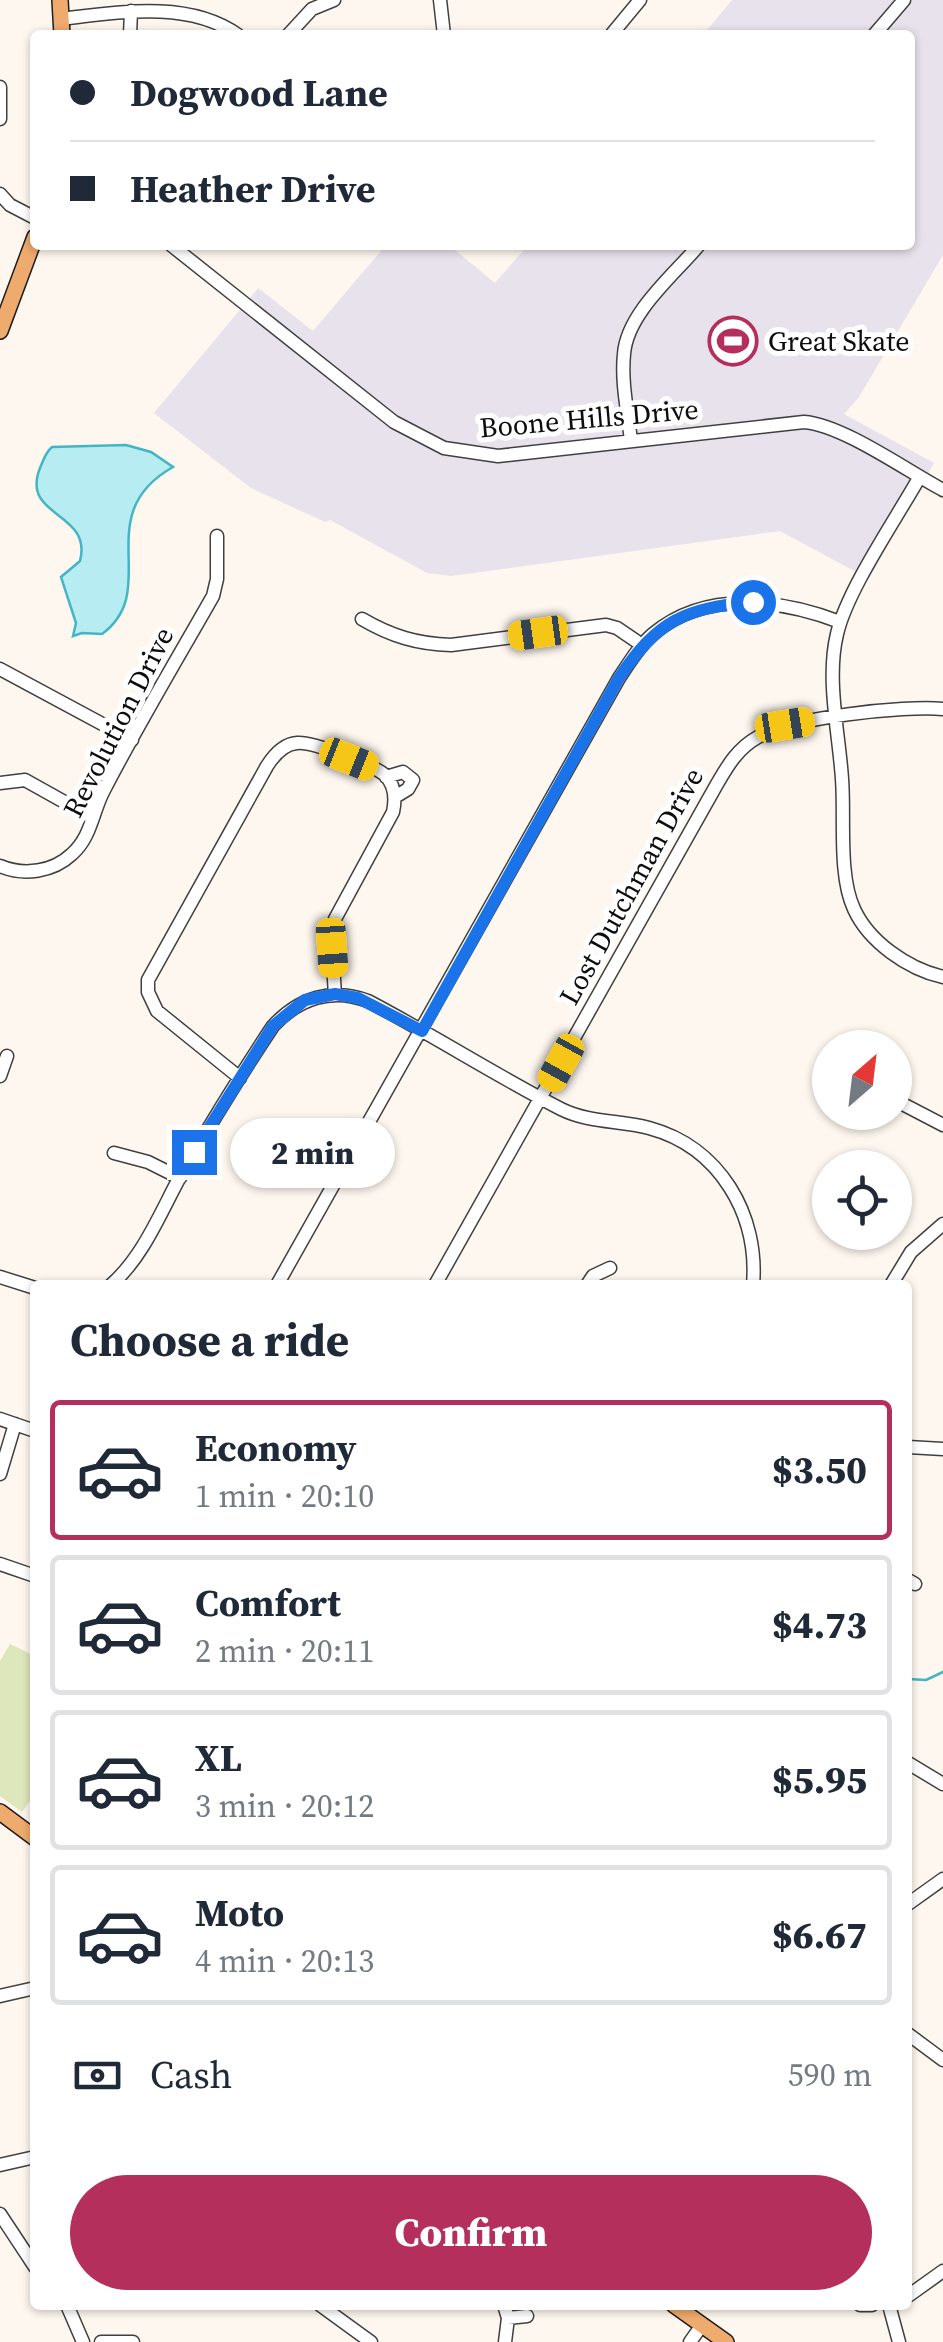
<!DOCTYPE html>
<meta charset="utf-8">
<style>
:root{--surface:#fff;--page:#f2f2f3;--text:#1f2937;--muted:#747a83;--line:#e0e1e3;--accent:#b42f5c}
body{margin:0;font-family:"Source Serif 4",serif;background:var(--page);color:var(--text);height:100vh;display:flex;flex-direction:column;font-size:38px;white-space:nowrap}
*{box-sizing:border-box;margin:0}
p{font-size:32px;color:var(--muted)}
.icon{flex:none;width:55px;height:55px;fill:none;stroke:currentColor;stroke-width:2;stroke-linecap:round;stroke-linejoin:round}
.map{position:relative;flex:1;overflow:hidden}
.sheet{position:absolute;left:30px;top:1280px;width:882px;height:1030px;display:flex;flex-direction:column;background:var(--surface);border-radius:10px;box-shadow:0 2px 8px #0004}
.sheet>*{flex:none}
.hud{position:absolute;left:30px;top:30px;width:885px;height:220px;border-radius:10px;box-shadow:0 2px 8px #0004;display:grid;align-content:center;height:220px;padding:0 40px;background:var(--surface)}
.needle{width:65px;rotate:28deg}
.buttons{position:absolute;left:812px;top:1030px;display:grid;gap:20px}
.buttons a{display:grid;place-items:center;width:100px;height:100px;border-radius:50%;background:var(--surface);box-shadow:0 2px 8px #0004;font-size:50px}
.end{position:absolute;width:45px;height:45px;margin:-22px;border:12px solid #1a73e8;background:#fff;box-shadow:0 0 0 5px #fff}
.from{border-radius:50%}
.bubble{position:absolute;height:70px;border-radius:35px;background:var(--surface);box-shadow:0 2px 8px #0004;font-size:32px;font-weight:800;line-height:70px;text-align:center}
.car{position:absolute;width:30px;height:60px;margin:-30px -15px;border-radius:12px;box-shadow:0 0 8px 2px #0007;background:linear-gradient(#f5c518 24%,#345 0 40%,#f5c518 0 76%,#345 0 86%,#f5c518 0)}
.hud b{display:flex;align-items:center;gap:35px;height:95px;font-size:38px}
.hud b+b{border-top:2px solid var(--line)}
.hud i{width:25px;height:25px;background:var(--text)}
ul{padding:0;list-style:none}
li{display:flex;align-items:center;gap:30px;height:140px;margin:0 20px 15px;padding:0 20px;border:5px solid var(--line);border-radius:10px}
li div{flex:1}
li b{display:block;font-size:38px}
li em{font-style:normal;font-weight:800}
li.current{border-color:var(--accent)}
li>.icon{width:90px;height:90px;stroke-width:1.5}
h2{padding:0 40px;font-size:45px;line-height:120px}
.pay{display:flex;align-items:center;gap:25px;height:110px;padding:0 40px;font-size:38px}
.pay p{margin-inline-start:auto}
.primary-button{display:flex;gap:20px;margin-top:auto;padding:20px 40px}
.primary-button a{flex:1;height:115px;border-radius:60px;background:var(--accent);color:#fff;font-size:40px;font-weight:800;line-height:115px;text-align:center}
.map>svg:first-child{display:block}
</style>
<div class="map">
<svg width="943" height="2342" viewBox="0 0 943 2342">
<rect width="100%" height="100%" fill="#fef7ef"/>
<path fill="#e8e2ec" d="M 732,0 L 943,0 L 943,255 L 859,397 L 844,414 L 934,463 L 869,579 L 780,531 L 451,576 L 427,573 L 330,520 L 325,522 L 251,488 L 154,413 L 258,288 L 313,331 L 386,245 L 449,245 L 495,283 L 528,245 L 910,245 L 910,35 L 703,35 Z"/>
<path fill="#dee6bb" d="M 10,1644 L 35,1656 L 35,1794 L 22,1812 L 0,1796 L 0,1661 Z"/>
<path fill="#b7edf2" stroke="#43b6c3" stroke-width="2.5" d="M 126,445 L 151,452 L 173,467 C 88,515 163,589 102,634 L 82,633 L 73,636 L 76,623 L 61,577 L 80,561 C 93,511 20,518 40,468 C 44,459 45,453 52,447 Z"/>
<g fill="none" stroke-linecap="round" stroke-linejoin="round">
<path stroke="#43b6c3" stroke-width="2.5" d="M 908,1679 L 926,1680 L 943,1672"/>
<g stroke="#404040" stroke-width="15">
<path id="minor" d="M 440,0 L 444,35
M 61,19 C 120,12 189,0 238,35
M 130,35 L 131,11
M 288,35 L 312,9 L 334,0
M 611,35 L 640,0
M 874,35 L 904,0
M 0,87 L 0,119
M 0,194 L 10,205 L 35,218
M 171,245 L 394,422 L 444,448 L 498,456 L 804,422 C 843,425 907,471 943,490
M 631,441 C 628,413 621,383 624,354 C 627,313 674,275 699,245
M 919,478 C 896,519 847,590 837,634 C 826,679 839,733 842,779 C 845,817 838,875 854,909 C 869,942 908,969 943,977
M 362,619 C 391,636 417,644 451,645 L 606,625 L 617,628 L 642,645
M 0,669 L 132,740
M 386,777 L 403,772 L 413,780 L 408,789 L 395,797
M 0,783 L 25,780 L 93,818
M 0,866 C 24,876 53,872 72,854 C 91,837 92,814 103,792 C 137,726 176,661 213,596 L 217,579 L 217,536
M 0,1076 L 7,1056
M 240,1078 L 157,1011 L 148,992 L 148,980 L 267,766 C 274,755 283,744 297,743 C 312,741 373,765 385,775 C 395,785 396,798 393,812 L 335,919 L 332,948 L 335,995
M 895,1100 L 943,1125
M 844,1118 L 847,1112
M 114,1153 L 148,1162 L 180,1178
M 0,1277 L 35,1288
M 111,1285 C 144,1256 161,1211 182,1173 C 211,1123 241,1074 273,1026 C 299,998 332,987 368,1001 C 433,1035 495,1075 561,1109 C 589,1123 619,1120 649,1128 C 720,1147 759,1215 753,1285
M 277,1285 L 619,678 C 629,663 639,646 653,634 C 705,590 781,599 840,622
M 435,1285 L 717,784 C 728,765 738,748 758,737 C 789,718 905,705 943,709
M 587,1285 L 593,1276 L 610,1268
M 891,1285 L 911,1252 L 943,1224
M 0,1419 L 35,1431
M 908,1447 L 943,1449
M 0,1474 L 15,1424
M 0,1564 L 35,1576
M 908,1580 L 915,1584
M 908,1763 L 943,1784
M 908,1904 L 943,1879
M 0,1996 L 35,1988
M 908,2034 L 943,2060
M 0,2165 L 35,2157
M 0,2214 L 35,2267
M 908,2296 L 943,2271
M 67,2305 L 83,2342
M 320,2305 L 371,2342
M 504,2305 L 508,2318 L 505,2342
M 860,2305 L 872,2305
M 889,2305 L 899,2342
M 508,2318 L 527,2316
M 101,2342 L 133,2342
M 690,2342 L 702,2325"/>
</g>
<g stroke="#1e1e1e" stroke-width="18">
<path id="major" d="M 60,0 L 62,35
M 0,331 L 35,237
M 0,1812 L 35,1838
M 674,2305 L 726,2342"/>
</g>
<use href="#minor" stroke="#fff" stroke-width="12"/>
<use href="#major" stroke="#efaa6e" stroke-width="15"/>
</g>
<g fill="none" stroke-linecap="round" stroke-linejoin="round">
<path stroke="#1a73e8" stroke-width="12" d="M 194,1152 L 273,1026 L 305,1000 L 335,994 L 358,998 L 422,1031 L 619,678 C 658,620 685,608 753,602"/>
</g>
<defs>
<g id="stadium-ring" transform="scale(2.5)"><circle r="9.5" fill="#fff" stroke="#b42f5c" stroke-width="1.5"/><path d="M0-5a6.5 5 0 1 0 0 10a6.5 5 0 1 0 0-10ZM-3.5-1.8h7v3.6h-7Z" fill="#b42f5c"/></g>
</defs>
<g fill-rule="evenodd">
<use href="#stadium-ring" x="733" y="341"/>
</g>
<g text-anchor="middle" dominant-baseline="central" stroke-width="10" stroke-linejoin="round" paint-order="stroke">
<g font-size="28" fill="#0d0d0d" stroke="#fff" text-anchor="start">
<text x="768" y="341">Great Skate</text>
</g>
<g font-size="28" fill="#0d0d0d" stroke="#fff">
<text transform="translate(589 418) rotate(-5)">Boone Hills Drive</text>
<text transform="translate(118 722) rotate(-63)">Revolution Drive</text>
<text transform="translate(631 886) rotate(-61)">Lost Dutchman Drive</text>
</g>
</g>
</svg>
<div class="buttons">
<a><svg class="needle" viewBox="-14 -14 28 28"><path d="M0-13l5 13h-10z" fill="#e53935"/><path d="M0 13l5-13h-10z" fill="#747a83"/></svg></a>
<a><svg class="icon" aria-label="locate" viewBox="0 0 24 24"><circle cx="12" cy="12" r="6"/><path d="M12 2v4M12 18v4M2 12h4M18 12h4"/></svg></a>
</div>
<i class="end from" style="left:753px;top:602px"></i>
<i class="end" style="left:194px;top:1152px"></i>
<div class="bubble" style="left:230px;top:1118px;width:165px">2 min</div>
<i class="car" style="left:538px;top:633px;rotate:262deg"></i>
<i class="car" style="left:785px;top:725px;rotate:81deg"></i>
<i class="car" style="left:349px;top:759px;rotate:112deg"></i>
<i class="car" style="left:332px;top:948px;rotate:176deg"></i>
<i class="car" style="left:561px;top:1063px;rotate:209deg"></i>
<div class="hud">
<b><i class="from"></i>Dogwood Lane</b>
<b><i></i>Heather Drive</b>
</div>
<section class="sheet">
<h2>Choose a ride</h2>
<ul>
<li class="current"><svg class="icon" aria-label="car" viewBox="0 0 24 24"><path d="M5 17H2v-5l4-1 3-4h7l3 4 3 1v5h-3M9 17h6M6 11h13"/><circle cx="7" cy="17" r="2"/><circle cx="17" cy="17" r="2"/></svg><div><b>Economy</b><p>1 min · 20:10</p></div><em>$3.50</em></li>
<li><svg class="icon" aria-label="car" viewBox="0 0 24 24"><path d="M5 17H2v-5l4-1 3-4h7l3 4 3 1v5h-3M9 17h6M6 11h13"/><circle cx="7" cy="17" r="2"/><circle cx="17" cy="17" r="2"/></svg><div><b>Comfort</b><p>2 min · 20:11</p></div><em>$4.73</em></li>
<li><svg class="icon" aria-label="car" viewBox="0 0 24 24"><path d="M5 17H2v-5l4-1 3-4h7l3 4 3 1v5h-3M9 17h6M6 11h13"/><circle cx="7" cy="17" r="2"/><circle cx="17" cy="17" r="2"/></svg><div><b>XL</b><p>3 min · 20:12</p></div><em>$5.95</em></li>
<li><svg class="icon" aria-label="car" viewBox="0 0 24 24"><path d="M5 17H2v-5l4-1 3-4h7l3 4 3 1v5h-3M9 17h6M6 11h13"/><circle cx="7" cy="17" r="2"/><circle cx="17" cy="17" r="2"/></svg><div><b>Moto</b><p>4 min · 20:13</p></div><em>$6.67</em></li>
</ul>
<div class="pay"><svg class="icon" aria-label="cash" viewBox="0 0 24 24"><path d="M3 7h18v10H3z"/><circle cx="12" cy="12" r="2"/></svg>Cash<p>590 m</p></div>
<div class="primary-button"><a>Confirm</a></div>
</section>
</div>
